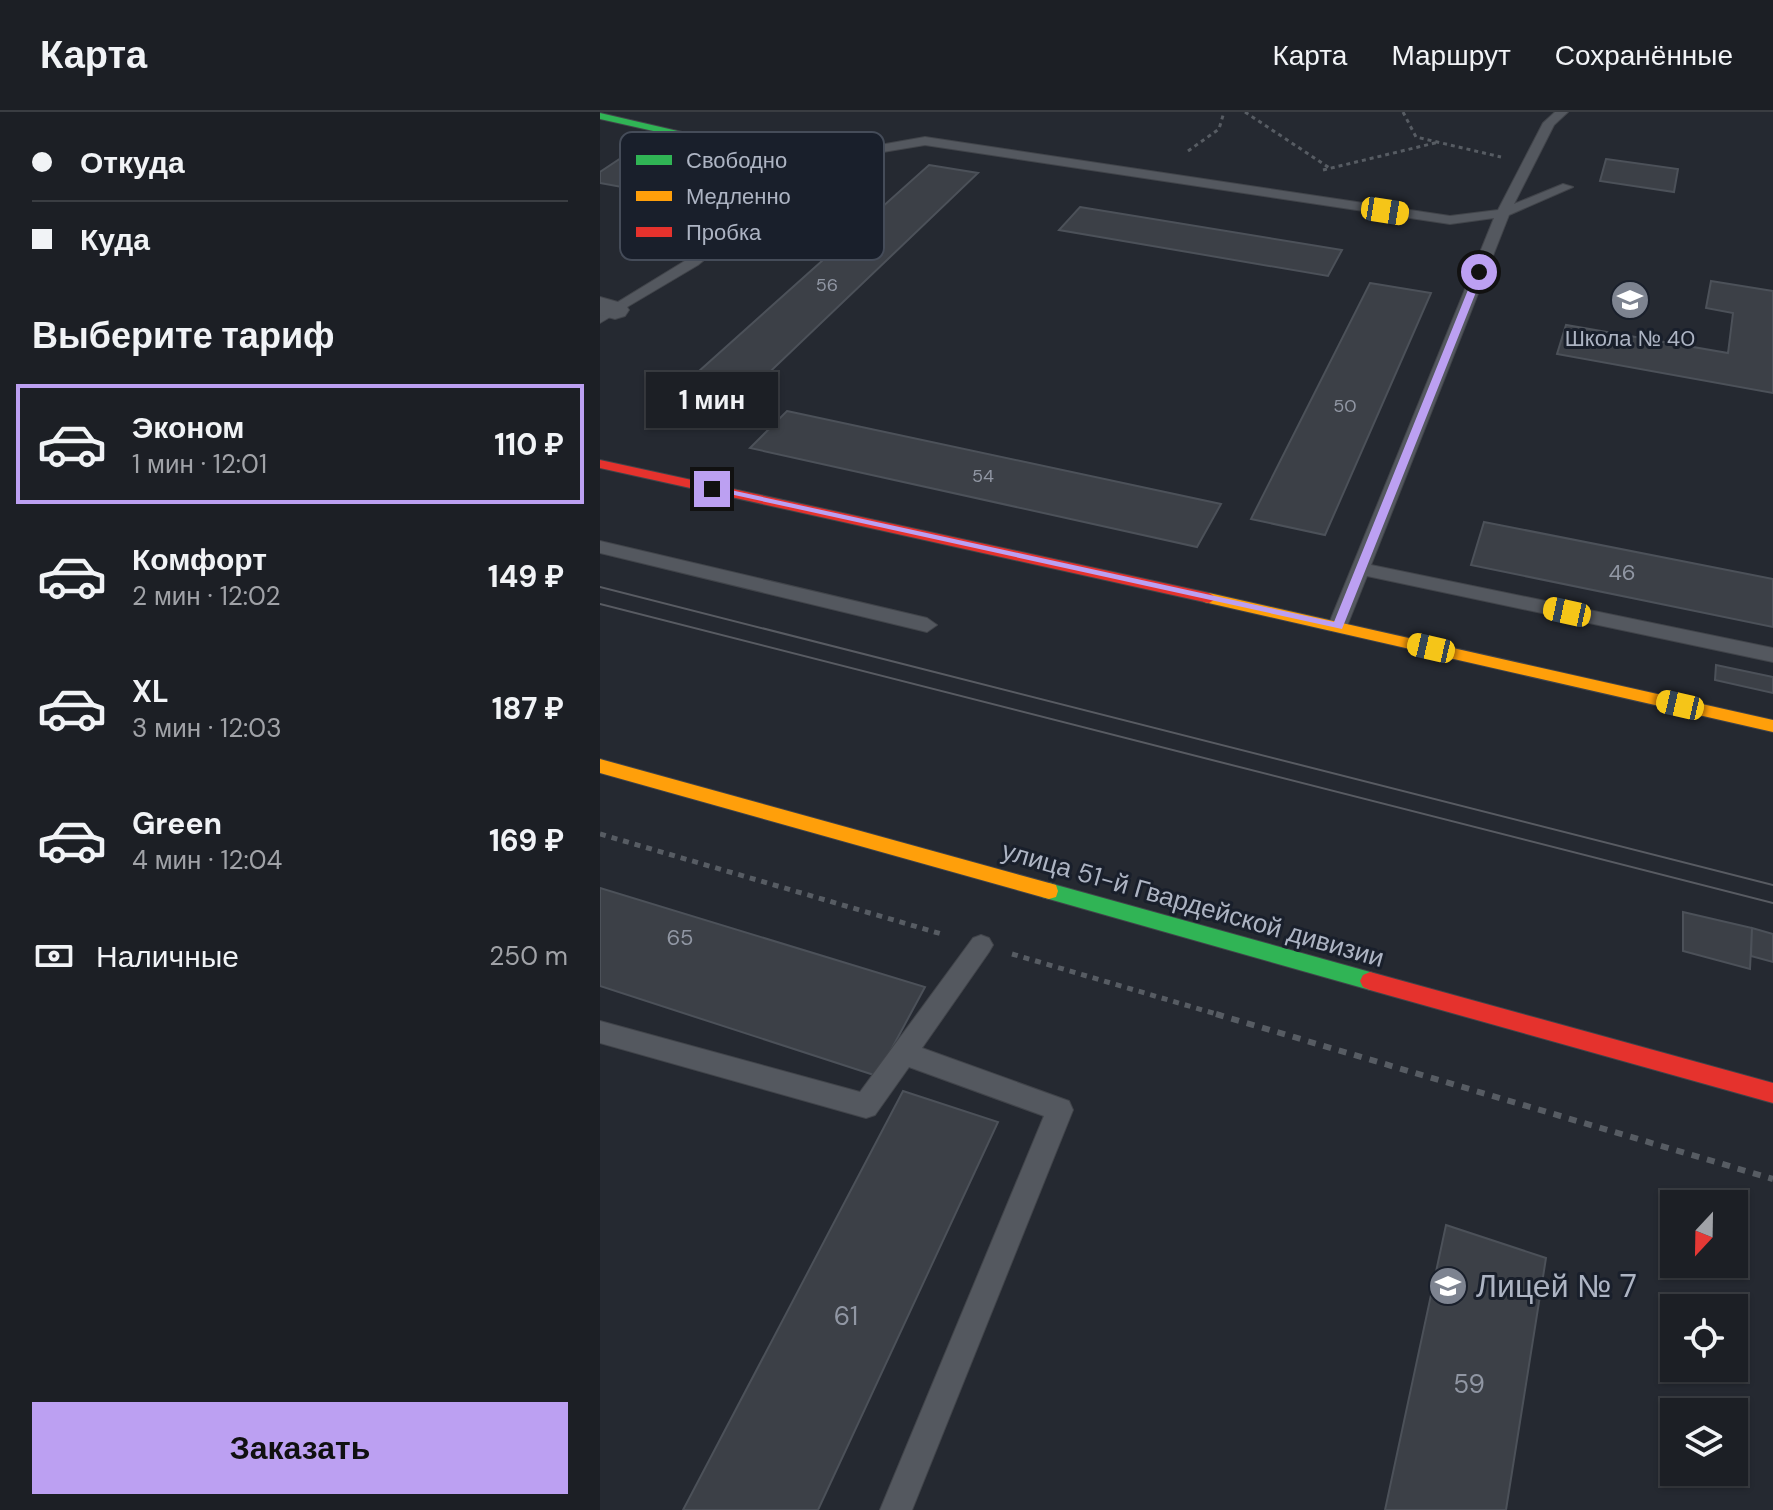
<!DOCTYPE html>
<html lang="ru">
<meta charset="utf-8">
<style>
:root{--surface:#1c1f25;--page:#292c32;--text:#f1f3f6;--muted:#a0a2a7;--line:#3a3d42;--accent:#bca0f2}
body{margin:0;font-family:"DM Sans",sans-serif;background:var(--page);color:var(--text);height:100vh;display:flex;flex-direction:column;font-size:30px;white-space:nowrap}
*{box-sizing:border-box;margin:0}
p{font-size:26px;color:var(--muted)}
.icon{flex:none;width:44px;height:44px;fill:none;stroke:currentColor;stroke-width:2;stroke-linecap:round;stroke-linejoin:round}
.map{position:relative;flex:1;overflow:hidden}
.details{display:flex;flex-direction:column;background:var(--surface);width:600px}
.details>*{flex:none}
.top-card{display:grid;align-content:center;height:176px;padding:0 32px;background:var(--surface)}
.needle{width:52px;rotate:202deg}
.tools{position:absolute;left:1060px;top:1078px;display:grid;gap:16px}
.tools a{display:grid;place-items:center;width:88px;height:88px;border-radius:0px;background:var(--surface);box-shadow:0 2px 6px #0004,0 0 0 2px var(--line);font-size:40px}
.end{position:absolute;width:36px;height:36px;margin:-18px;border:10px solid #bca0f2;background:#111;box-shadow:0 0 0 4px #111}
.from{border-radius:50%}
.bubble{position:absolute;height:56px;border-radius:0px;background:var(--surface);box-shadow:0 2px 6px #0004,0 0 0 2px var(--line);font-size:26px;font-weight:700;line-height:56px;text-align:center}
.car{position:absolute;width:24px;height:48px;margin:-24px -12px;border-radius:10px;box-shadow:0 0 6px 2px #0007;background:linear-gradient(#f5c518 24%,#345 0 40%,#f5c518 0 76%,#345 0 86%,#f5c518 0)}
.top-card b{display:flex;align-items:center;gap:28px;height:76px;font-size:30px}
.top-card b+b{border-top:2px solid var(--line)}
.top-card i{width:20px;height:20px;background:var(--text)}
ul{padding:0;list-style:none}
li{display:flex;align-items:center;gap:24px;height:120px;margin:0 16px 12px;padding:0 16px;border:4px solid transparent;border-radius:0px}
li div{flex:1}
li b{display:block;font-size:30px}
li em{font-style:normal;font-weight:700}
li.on{border-color:var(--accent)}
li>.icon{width:72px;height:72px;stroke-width:1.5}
h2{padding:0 32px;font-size:36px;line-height:96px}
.pay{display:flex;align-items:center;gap:20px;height:88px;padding:0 32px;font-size:30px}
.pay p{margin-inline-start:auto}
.cta{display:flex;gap:16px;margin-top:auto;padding:16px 32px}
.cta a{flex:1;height:92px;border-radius:0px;background:var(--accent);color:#111;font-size:32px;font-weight:700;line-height:92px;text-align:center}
header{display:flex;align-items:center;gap:48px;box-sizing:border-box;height:112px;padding:0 40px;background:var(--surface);border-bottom:2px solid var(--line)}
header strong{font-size:38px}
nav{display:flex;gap:44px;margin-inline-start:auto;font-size:28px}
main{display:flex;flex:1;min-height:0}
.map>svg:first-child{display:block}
</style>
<header>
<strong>Карта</strong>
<nav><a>Карта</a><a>Маршрут</a><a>Сохранённые</a></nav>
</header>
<main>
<section class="details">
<div class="top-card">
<b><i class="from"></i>Откуда</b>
<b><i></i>Куда</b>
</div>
<h2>Выберите тариф</h2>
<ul>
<li class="on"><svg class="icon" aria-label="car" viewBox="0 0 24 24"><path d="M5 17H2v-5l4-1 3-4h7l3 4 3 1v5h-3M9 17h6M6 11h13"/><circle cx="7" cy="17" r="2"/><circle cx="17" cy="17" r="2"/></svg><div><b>Эконом</b><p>1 мин · 12:01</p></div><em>110 ₽</em></li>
<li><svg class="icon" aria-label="car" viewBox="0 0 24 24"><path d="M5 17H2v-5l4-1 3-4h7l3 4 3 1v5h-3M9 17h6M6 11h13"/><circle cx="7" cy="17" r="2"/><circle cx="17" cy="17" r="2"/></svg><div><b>Комфорт</b><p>2 мин · 12:02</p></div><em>149 ₽</em></li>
<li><svg class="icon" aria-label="car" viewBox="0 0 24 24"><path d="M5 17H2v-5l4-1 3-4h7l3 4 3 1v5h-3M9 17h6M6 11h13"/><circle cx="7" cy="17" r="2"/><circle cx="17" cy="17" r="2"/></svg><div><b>XL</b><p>3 мин · 12:03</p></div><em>187 ₽</em></li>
<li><svg class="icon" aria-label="car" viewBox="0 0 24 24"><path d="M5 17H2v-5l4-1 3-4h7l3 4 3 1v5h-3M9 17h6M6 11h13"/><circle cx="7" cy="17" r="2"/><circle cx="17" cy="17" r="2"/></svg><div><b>Green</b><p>4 мин · 12:04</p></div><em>169 ₽</em></li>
</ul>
<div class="pay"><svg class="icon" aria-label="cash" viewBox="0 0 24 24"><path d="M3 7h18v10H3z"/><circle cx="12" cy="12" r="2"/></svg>Наличные<p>250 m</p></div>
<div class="cta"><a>Заказать</a></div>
</section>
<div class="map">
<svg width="1173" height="1398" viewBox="0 0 1173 1398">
<rect width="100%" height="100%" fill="#252931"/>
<path fill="#3c4047" stroke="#4c5159" stroke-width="2" d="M 27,42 L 77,50 L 38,78 L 0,71 L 0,60 Z
M 1006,47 L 1078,57 L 1074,80 L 1000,69 Z
M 329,53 L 378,61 L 129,299 L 69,286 Z
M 480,95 L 742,138 L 728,164 L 459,118 Z
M 1111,169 L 1173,179 L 1173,281 L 957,242 L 966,213 L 1128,241 L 1133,201 L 1106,196 Z
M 770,171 L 831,181 L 725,423 L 651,407 Z
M 187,299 L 621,392 L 597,435 L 150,336 Z
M 884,410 L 1173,467 L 1173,515 L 871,453 Z
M 1116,553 L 1173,565 L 1173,581 L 1115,568 Z
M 0,776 L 325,875 L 277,964 L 0,874 Z
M 1083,800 L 1152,816 L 1150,857 L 1083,839 Z
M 1152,816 L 1173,822 L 1173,850 L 1151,844 Z
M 303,979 L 398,1010 L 218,1398 L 83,1398 Z
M 846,1113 L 946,1146 L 906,1398 L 785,1398 Z"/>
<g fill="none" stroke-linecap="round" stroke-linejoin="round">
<g stroke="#41444a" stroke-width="2">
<path id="lane" d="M 955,0 L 968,0 L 954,13 L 914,92 L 963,72 L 973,75 L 909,103 L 771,453 L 1173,536 L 1173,550 L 767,464 L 745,519 L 731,519 L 728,514 L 894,106 L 850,112 L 325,33 L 253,45 L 196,72 L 98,153 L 0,211 L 0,201 L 88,147 L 188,66 L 246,39 L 325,25 L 850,104 L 898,98 L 943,11 Z
M 0,429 L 327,506 L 337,513 L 327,520 L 0,441 Z
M 381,823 L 389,826 L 393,833 L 389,840 L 322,936 L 469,989 L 473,998 L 312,1398 L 280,1398 L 444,1004 L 309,955 L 275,1003 L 266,1006 L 0,931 L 0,909 L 260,980 L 373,826 Z"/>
</g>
<g stroke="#41444a" stroke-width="2">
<path id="street" d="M 0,185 L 25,192 L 29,198 L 25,204 L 15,207 L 0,203 Z"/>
</g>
<g stroke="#41444a" stroke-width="2">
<path id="fast" d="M 0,1 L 95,23 L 172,46 L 197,69 L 188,71 L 164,50 L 89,27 L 0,7 Z
M 449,771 L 770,860 L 777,863 L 780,869 L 777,875 L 770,878 L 449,787 L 442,785 L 440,779 L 442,773 Z"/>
</g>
<g stroke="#41444a" stroke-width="2">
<path id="slow" d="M 609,481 L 1173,608 L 1173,620 L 604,490 L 601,486 L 604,482 Z
M 0,647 L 449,771 L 456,773 L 458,779 L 456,785 L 449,787 L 0,661 Z"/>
</g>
<g stroke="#41444a" stroke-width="2">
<path id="jam" d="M 0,348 L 609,481 L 617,486 L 609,491 L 0,356 Z
M 770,860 L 1173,971 L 1173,991 L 770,878 L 763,875 L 760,869 L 763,863 Z"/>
</g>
<path stroke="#575c63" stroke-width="3" stroke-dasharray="4 4" stroke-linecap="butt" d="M 645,0 L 731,57
M 803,0 L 816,25 L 901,45
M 588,39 L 619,17 L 624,0
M 723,58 L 839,30"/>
<path stroke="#575c63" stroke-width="5" stroke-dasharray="6 6" stroke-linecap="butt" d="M 0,722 L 345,823
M 412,842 L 623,904"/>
<path stroke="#575c63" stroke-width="6" stroke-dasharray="8 8" stroke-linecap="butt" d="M 616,902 L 1173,1067"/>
<use href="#lane" fill="#54585f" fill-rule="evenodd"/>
<use href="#street" fill="#54585f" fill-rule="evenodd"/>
<use href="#fast" fill="#30b455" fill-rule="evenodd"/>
<use href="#slow" fill="#ff9f0a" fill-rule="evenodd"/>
<use href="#jam" fill="#e5322d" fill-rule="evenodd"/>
<path stroke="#585b62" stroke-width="2" d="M 0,475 L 1173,773
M 0,492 L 1173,791"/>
</g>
<path fill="#bca0f2" d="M 876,158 L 884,160 L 742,517 L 107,377 L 112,374 L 734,510 Z"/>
<defs>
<g id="school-disc" transform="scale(2)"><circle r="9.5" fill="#7d8390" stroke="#191f2b"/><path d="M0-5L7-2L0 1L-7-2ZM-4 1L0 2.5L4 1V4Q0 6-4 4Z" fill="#fff"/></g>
</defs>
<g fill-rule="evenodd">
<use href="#school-disc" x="1030" y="188"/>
<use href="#school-disc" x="848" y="1174"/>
</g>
<g text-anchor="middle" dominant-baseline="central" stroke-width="6" stroke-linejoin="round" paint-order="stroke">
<g font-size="18" fill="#9197a4">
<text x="227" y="173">56</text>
<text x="745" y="294">50</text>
<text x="383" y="364">54</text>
</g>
<g font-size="22" fill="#adb4c3" stroke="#191f2b">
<text x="1030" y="226">Школа № 40</text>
</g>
<g font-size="22" fill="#9197a4">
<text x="1022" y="460">46</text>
<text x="80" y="825">65</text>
</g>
<g font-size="26" fill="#adb4c3" stroke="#191f2b">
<text transform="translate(593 792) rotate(16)">улица 51-й Гвардейской дивизии</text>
</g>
<g font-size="26" fill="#9197a4">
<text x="246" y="1204">61</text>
<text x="869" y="1272">59</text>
</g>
<g font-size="32" fill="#adb4c3" stroke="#191f2b" text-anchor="start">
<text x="876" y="1174">Лицей № 7</text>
</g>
</g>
<rect x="20" y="20" width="264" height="128" rx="12" fill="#191f2b" stroke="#454c59" stroke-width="2"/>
<rect x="36" y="43" width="36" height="10" fill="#30b455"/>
<rect x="36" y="79" width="36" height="10" fill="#ff9f0a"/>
<rect x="36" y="115" width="36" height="10" fill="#e5322d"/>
<g font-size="22" fill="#adb4c3">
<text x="86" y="56">Свободно</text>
<text x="86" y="92">Медленно</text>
<text x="86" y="128">Пробка</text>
</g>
</svg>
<div class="tools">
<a><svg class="needle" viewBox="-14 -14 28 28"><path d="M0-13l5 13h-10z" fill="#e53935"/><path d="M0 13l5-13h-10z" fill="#a0a2a7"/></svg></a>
<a><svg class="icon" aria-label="locate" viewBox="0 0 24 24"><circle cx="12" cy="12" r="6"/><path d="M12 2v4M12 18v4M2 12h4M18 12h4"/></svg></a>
<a><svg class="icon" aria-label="layers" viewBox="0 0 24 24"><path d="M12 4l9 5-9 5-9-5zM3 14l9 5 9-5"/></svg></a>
</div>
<i class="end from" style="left:879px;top:160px"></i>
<i class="end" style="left:112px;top:377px"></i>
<div class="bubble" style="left:46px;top:260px;width:132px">1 мин</div>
<i class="car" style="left:785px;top:99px;rotate:99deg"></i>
<i class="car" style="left:967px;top:500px;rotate:282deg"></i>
<i class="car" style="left:831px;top:536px;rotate:283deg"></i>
<i class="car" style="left:1080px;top:593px;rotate:283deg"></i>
</div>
</main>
